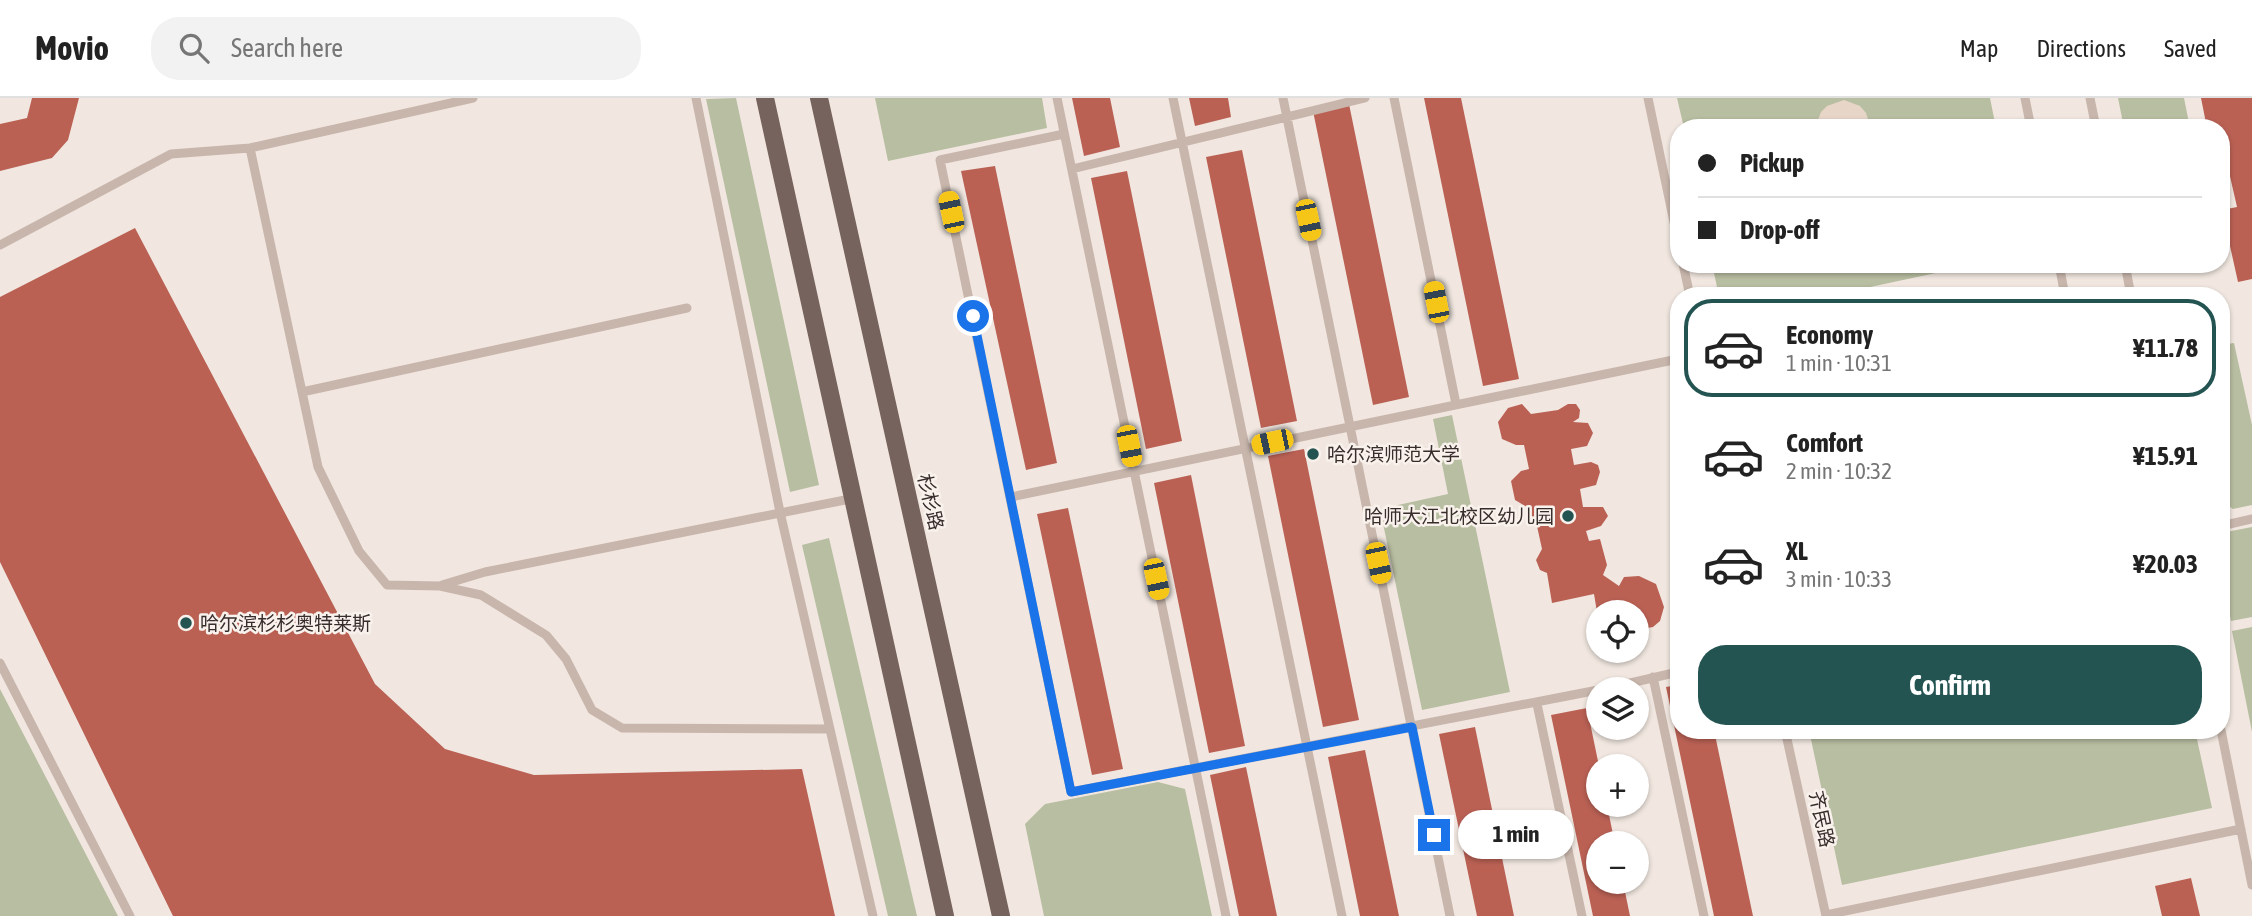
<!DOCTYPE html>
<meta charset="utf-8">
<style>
:root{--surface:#fff;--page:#f2f2f2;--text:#222;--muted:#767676;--line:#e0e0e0;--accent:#245452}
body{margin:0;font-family:"Asap Condensed","Noto Sans SC",sans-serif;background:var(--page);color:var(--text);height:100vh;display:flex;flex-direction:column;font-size:26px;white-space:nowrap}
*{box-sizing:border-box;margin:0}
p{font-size:23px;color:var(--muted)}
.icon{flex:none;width:38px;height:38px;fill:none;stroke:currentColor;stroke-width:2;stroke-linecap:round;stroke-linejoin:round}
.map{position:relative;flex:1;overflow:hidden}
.drawer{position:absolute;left:1670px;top:189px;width:560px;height:452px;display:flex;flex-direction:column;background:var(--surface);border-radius:28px;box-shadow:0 2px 5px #0004}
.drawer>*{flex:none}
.hud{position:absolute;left:1670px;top:21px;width:560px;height:154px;border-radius:28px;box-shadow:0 2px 5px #0004;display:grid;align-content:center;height:154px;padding:0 28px;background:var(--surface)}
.fabs{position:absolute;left:1586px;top:502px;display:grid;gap:14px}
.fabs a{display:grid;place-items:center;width:63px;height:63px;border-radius:50%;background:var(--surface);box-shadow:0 2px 5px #0004;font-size:35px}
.end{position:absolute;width:32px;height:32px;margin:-16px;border:9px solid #1a73e8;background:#fff;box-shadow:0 0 0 4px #fff}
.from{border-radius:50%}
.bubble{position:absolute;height:49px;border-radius:24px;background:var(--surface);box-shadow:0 2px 5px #0004;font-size:23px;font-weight:700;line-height:49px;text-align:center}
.car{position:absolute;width:21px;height:42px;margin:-21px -10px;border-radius:9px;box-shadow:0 0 5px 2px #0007;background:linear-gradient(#f5c518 24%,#345 0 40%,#f5c518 0 76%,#345 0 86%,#f5c518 0)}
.hud b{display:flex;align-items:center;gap:24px;height:66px;font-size:26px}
.hud b+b{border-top:2px solid var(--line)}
.hud i{width:18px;height:18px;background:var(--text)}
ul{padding:12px 0 0;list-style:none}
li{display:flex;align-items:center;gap:21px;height:98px;margin:0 14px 10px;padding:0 14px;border:4px solid transparent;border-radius:28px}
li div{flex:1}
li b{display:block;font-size:26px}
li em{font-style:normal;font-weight:700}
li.on{border-color:var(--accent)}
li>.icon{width:63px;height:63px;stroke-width:1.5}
.primary-button{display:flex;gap:14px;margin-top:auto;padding:14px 28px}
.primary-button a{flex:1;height:80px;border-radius:28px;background:var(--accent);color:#fff;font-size:28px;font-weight:700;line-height:80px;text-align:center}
header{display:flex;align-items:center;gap:42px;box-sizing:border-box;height:98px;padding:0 35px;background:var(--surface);border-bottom:2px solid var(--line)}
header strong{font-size:33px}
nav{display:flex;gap:38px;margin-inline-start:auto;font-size:24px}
.search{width:490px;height:63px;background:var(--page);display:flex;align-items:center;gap:18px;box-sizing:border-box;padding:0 24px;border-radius:28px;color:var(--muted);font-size:26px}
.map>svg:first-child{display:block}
</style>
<header>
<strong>Movio</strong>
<div class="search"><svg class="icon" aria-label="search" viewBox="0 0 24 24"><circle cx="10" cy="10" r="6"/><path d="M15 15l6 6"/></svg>Search here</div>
<nav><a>Map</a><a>Directions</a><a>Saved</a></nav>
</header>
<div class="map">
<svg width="2252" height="818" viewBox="0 0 2252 818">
<rect width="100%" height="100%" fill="#f1e7e0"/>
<path fill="#b8bea1" d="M 736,0 L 819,387 L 790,394 L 706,1 Z
M 875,0 L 1042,0 L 1047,30 L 888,63 Z
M 1677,0 L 1990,0 L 1996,30 L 1684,30 Z
M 2118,0 L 2184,0 L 2190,30 L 2124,30 Z
M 1712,166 L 1978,166 L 1828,198 L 1719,198 Z
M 2234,245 L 2252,327 L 2252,407 L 2233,411 L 2221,403 L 2221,247 Z
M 1452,317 L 1510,594 L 1422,612 L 1381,416 L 1398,407 L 1448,396 L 1433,321 Z
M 2252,429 L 2252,519 L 2231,523 L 2221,473 L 2221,435 Z
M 829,440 L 917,818 L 888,818 L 802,447 Z
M 2252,529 L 2252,634 L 2232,533 Z
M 0,591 L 118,818 L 0,818 Z
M 1809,632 L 2195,632 L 2212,710 L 1842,787 Z
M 1158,684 L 1185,691 L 1212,818 L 1044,818 L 1025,726 L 1045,706 Z"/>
<path fill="#e7d6c8" d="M 1844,2 L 1860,8 L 1866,15 L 1871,30 L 1815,30 L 1821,14 L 1827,8 Z"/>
<path fill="#ba6154" d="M 32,0 L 79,0 L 68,42 L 52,60 L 0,73 L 0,26 L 27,20 Z
M 1072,0 L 1110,0 L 1120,49 L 1084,58 Z
M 1189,0 L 1228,0 L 1231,19 L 1195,28 Z
M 1424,0 L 1461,0 L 1519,281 L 1483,288 Z
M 2201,0 L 2252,0 L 2252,181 L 2238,184 L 2222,112 L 2237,109 L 2224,52 L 2221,53 L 2221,30 L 2207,30 Z
M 1349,6 L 1409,299 L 1373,307 L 1313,13 Z
M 1242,52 L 1297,323 L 1261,330 L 1206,59 Z
M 995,68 L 1057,365 L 1026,372 L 961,73 Z
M 1127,73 L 1182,343 L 1146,351 L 1091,80 Z
M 135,130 L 375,586 L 445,651 L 534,677 L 802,671 L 835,818 L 173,818 L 0,464 L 0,199 Z
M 1522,306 L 1531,316 L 1558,312 L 1568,306 L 1576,306 L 1580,312 L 1579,320 L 1573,324 L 1588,325 L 1593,335 L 1587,348 L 1571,351 L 1574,367 L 1591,364 L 1598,367 L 1600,374 L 1596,387 L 1580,391 L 1583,409 L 1603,409 L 1608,418 L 1601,428 L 1586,433 L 1589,443 L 1600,441 L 1607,467 L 1603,477 L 1619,488 L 1624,479 L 1639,478 L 1656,486 L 1664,509 L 1660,523 L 1653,529 L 1636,532 L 1636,514 L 1597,514 L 1594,496 L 1552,505 L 1547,475 L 1540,472 L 1536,462 L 1542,451 L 1535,419 L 1530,419 L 1527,409 L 1515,402 L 1511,383 L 1521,373 L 1529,371 L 1524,347 L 1516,347 L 1502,341 L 1498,324 L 1508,310 Z
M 1304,351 L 1359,622 L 1323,629 L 1268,358 Z
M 1191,377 L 1245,648 L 1209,655 L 1154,385 Z
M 1068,410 L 1123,671 L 1092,677 L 1037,416 Z
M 1678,587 L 1678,632 L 1714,632 L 1753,818 L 1714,818 L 1666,589 Z
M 1587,610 L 1599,668 L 1598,707 L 1607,707 L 1615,746 L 1598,746 L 1598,784 L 1623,784 L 1630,818 L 1593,818 L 1551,617 Z
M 1475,629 L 1514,818 L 1477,818 L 1439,636 Z
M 1365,652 L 1399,818 L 1360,818 L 1328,659 Z
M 1246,669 L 1277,818 L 1239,818 L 1210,677 Z
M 2191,780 L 2200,818 L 2162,818 L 2155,788 Z"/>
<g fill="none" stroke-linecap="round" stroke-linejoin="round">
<path stroke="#c8b6ac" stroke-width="9" d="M 696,0 L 780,414 L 873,818
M 1057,0 L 1226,818
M 1173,0 L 1342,818
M 1283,0 L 1450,818
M 1394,0 L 1456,306
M 1648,0 L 1678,143
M 2025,0 L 2031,30
M 2090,0 L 2096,30
M 1064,36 L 940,62 L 1071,694 L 1598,592
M 250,50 L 318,369 L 359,453 L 387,487 L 440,488 L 481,497 L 546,537 L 566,561 L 592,612 L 622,630 L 830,631
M 1072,71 L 1365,0
M 0,147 L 171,56 L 250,50 L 473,0
M 1683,166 L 1690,198
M 2059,166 L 2065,198
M 2125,166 L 2131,198
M 302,294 L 687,210
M 1011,399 L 1678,261
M 2221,428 L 2252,421
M 442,487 L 485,474 L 855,400
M 0,565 L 130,818
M 1653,579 L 1704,818
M 1600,592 L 1678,574
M 1537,606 L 1582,818
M 1785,632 L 1826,818
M 2221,632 L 2252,787
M 1826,817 L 2241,731"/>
<path stroke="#77635d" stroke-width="18" d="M 765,0 L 945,818
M 819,0 L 1001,818"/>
</g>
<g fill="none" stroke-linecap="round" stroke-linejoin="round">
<path stroke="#1a73e8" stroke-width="9" d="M 973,218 L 1071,694 L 1412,629 L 1434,737"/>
</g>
<g fill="#245452" stroke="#f8f1ec" stroke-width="2.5">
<circle cx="1313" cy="356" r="7"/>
<circle cx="1568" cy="418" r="7"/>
<circle cx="186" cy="525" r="7"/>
</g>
<g text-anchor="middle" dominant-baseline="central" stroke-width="5" stroke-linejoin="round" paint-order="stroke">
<g font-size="19" fill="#372d2a" stroke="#f8f1ec" text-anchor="start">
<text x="1327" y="356">哈尔滨师范大学</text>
<text x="1554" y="418" text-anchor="end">哈师大江北校区幼儿园</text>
<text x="200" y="525">哈尔滨杉杉奥特莱斯</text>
</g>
<g font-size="19" fill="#372d2a" stroke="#f8f1ec">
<text transform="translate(931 404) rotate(77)">杉杉路</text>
<text transform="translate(1822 721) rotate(78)">齐民路</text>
</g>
</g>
</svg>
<div class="fabs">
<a><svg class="icon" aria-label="locate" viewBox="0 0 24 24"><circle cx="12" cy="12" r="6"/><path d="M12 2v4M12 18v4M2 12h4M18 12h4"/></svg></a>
<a><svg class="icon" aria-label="layers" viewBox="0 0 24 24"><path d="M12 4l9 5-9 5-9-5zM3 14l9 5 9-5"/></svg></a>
<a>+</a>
<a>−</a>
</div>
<i class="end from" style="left:973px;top:218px"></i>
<i class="end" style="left:1434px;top:737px"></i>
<div class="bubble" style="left:1458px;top:712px;width:116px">1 min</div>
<i class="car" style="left:951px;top:114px;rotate:348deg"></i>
<i class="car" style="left:1308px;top:122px;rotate:168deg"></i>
<i class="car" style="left:1436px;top:204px;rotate:349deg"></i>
<i class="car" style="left:1272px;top:344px;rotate:258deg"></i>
<i class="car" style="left:1129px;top:348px;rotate:169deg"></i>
<i class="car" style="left:1378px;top:465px;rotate:168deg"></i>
<i class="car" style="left:1156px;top:481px;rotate:168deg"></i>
<div class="hud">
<b><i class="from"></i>Pickup</b>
<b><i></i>Drop-off</b>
</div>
<section class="drawer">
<ul>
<li class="on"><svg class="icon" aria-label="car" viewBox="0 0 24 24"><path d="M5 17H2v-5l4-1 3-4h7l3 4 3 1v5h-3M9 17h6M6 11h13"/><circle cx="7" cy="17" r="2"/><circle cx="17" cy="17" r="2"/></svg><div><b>Economy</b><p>1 min · 10:31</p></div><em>¥11.78</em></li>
<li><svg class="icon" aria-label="car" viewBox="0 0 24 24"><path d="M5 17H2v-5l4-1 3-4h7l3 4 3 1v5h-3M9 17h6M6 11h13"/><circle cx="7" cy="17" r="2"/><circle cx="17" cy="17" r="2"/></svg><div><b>Comfort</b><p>2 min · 10:32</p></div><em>¥15.91</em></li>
<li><svg class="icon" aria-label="car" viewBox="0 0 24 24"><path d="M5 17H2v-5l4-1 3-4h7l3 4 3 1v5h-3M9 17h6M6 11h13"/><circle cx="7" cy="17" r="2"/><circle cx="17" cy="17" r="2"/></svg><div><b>XL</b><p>3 min · 10:33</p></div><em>¥20.03</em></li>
</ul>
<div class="primary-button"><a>Confirm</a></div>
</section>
</div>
